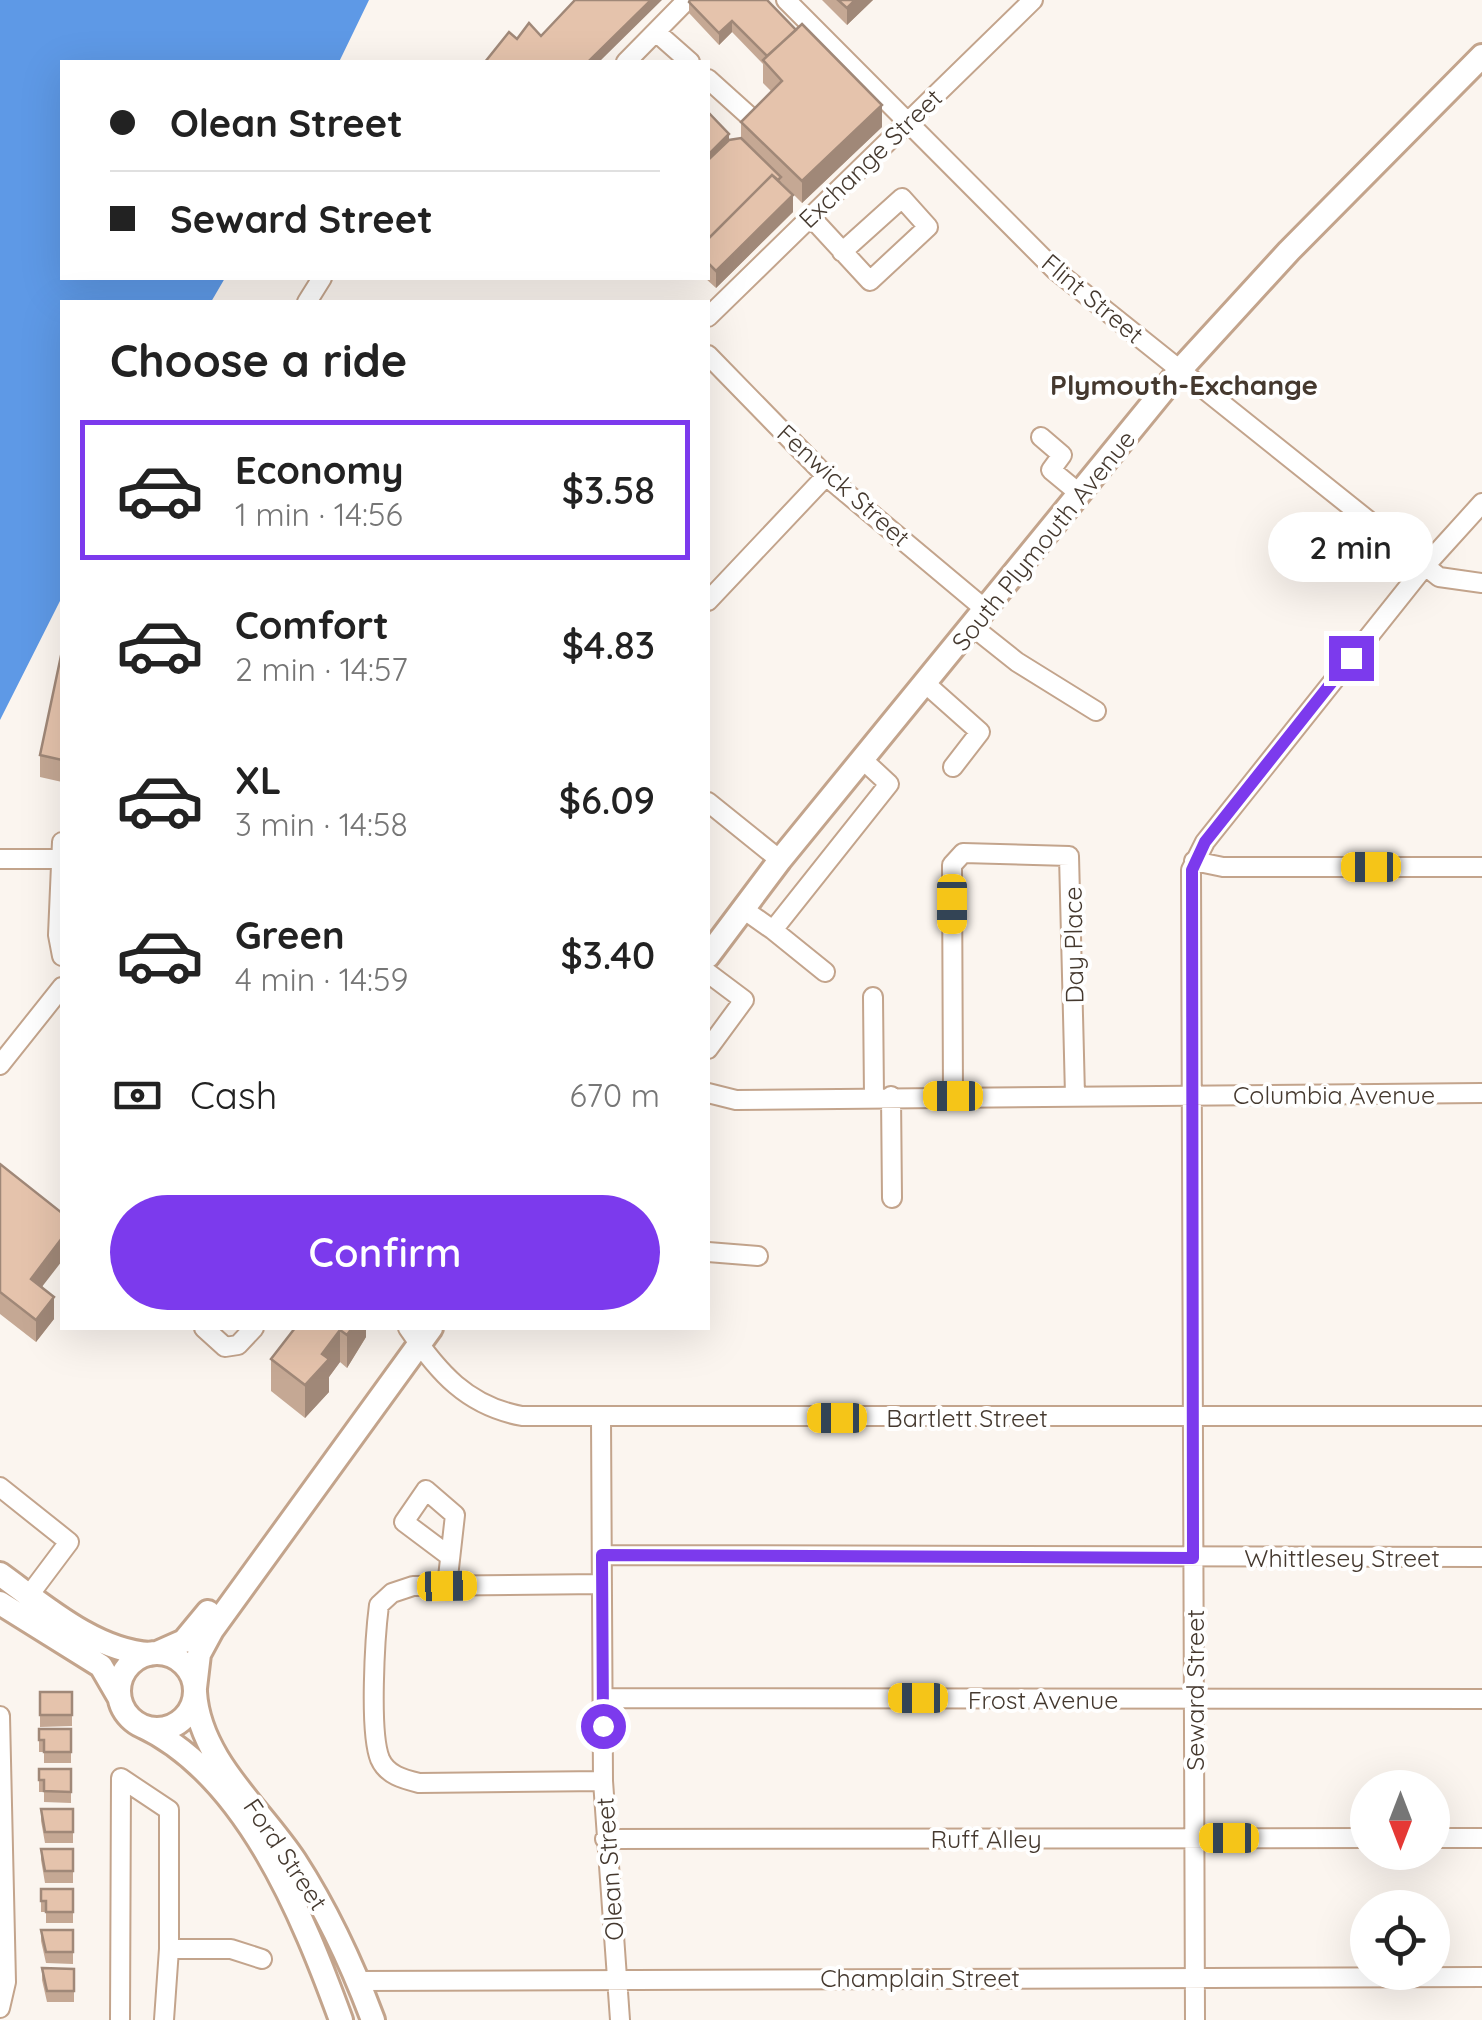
<!DOCTYPE html>
<meta charset="utf-8">
<style>
:root{--surface:#fff;--page:#f2f2f2;--text:#222;--muted:#767676;--line:#e0e0e0;--accent:#7c3aed}
body{margin:0;font-family:Quicksand,sans-serif;background:var(--page);color:var(--text);height:100vh;display:flex;flex-direction:column;font-size:38px;white-space:nowrap}
*{box-sizing:border-box;margin:0}
p{font-size:32px;color:var(--muted)}
.icon{flex:none;width:55px;height:55px;fill:none;stroke:currentColor;stroke-width:2;stroke-linecap:round;stroke-linejoin:round}
.map{position:relative;flex:1;overflow:hidden}
.details{position:absolute;left:60px;top:300px;width:650px;height:1030px;display:flex;flex-direction:column;background:var(--surface);border-radius:0px;box-shadow:0 10px 40px #0002}
.details>*{flex:none}
.top-card{position:absolute;left:60px;top:60px;width:650px;height:220px;border-radius:0px;box-shadow:0 10px 40px #0002;display:grid;align-content:center;height:220px;padding:0 50px;background:var(--surface)}
.needle{width:65px;rotate:180deg}
.controls{position:absolute;left:1350px;top:1770px;display:grid;gap:20px}
.controls a{display:grid;place-items:center;width:100px;height:100px;border-radius:50%;background:var(--surface);box-shadow:0 10px 40px #0002;font-size:50px}
.end{position:absolute;width:45px;height:45px;margin:-22px;border:12px solid #7c3aed;background:#fff;box-shadow:0 0 0 5px #fff}
.from{border-radius:50%}
.bubble{position:absolute;height:70px;border-radius:35px;background:var(--surface);box-shadow:0 10px 40px #0002;font-size:32px;font-weight:600;line-height:70px;text-align:center}
.car{position:absolute;width:30px;height:60px;margin:-30px -15px;border-radius:12px;box-shadow:0 0 8px 2px #0007;background:linear-gradient(#f5c518 24%,#345 0 40%,#f5c518 0 76%,#345 0 86%,#f5c518 0)}
.top-card b{display:flex;align-items:center;gap:35px;height:95px;font-size:38px}
.top-card b+b{border-top:2px solid var(--line)}
.top-card i{width:25px;height:25px;background:var(--text)}
ul{padding:0;list-style:none}
li{display:flex;align-items:center;gap:30px;height:140px;margin:0 20px 15px;padding:0 30px;border:5px solid transparent;border-radius:0px}
li div{flex:1}
li b{display:block;font-size:38px}
li em{font-style:normal;font-weight:600}
li.on{border-color:var(--accent)}
li>.icon{width:90px;height:90px;stroke-width:1.5}
h2{padding:0 50px;font-size:45px;line-height:120px}
.pay{display:flex;align-items:center;gap:25px;height:110px;padding:0 50px;font-size:38px}
.pay p{margin-inline-start:auto}
.primary-button{display:flex;gap:20px;margin-top:auto;padding:20px 50px}
.primary-button a{flex:1;height:115px;border-radius:60px;background:var(--accent);color:#fff;font-size:40px;font-weight:600;line-height:115px;text-align:center}
.map>svg:first-child{display:block}
</style>
<div class="map">
<svg width="1482" height="2020" viewBox="0 0 1482 2020">
<rect width="100%" height="100%" fill="#fbf5ef"/>
<path fill="#5e99e6" d="M 0,0 L 369,0 L 339,62 L 62,62 L 62,278 L 225,278 L 211,302 L 62,302 L 62,597 L 0,720 Z"/>
<g fill="none" stroke-linecap="round" stroke-linejoin="round">
<g stroke="#c3a48c" stroke-width="22">
<path id="minor" d="M 786,0 L 1055,270 L 1439,577 L 1482,583
M 656,32 L 690,62
M 626,62 L 687,0
M 708,79 L 748,115
M 810,216 L 870,281 L 928,227 L 902,198 L 842,252
M 307,302 L 322,278
M 708,317 L 1033,0
M 708,355 L 826,476 L 986,610
M 1041,437 L 1062,455 L 1051,470 L 1080,494
M 708,601 L 826,476
M 973,627 L 1017,662 L 1096,711
M 926,684 L 980,732 L 953,767
M 708,802 L 780,860
M 62,842 L 58,935 L 62,956
M 0,859 L 61,859
M 1194,861 L 1223,867 L 1482,867
M 743,909 L 773,930 L 889,784 L 863,760
M 773,930 L 825,972
M 708,973 L 744,1000 L 708,1049
M 873,997 L 874,1096
M 0,1065 L 62,987
M 708,1093 L 736,1100 L 1482,1093
M 891,1096 L 892,1198
M 953,1096 L 952,865 L 963,853 L 1069,856 L 1075,1095
M 708,1252 L 758,1256
M 204,1328 L 225,1347 L 238,1345 L 254,1328
M 408,1328 C 438,1372 467,1406 522,1416 L 1482,1416
M 601,1418 L 603,1781 L 620,2020
M 0,1487 L 69,1542 L 30,1594
M 602,1555 L 1482,1557
M 602,1584 L 413,1586 L 392,1593 L 379,1605 C 375,1636 369,1732 380,1759 C 387,1775 403,1779 419,1783 L 603,1781
M 447,1586 L 455,1515 L 426,1490 L 404,1522 L 448,1555
M 603,1698 L 1482,1699
M 0,1716 L 6,1982 L 0,2008
M 1432,1838 L 1482,1838
M 605,1839 L 1368,1838
M 358,1981 L 1482,1977
M 120,2020 L 121,1778 L 169,1810 L 169,1949
M 164,2020 L 169,1949 L 231,1949 L 262,1959
M 1195,2020 L 1191,870 L 1205,842 L 1425,566 L 1482,503"/>
</g>
<g stroke="#c3a48c" stroke-width="28">
<path id="major" d="M 708,956 L 780,860 L 1180,370 L 1289,251 L 1482,56
M 0,1574 C 43,1605 95,1651 150,1654
M 0,1603 L 101,1666 L 119,1697
M 157,1653 L 184,1641 L 208,1612
M119 1691a38 38 0 1 1 76 0a38 38 0 1 1-76 0Z
M 195,1688 L 199,1654 L 212,1630 L 431,1328
M 195,1692 C 199,1759 260,1808 295,1861 C 328,1912 352,1964 373,2020
M 140,1725 C 246,1774 303,1916 341,2020"/>
</g>
<use href="#minor" stroke="#fff" stroke-width="18"/>
<use href="#major" stroke="#fff" stroke-width="22"/>
</g>
<path fill="#c5a894" d="M 767,0 L 882,127 L 802,203 L 781,182 L 793,212 L 716,288 L 705,278 L 708,278 L 708,112 L 729,140 L 741,138 L 741,122 L 772,92 L 763,83 L 763,64 L 732,32 L 719,45 L 689,13 L 689,2 Z
M 822,0 L 873,0 L 847,25 Z
M 62,651 L 62,782 L 40,777 L 40,755 Z
M 0,1164 L 54,1319 L 36,1342 L 0,1314 Z
M 295,1328 L 366,1328 L 366,1337 L 347,1368 L 340,1362 L 329,1377 L 329,1392 L 305,1418 L 271,1391 L 271,1359 Z
M 40,1692 L 72,1692 L 72,1726 L 40,1727 Z
M 39,1729 L 71,1729 L 71,1763 L 44,1763 L 44,1752 L 39,1752 Z
M 39,1769 L 71,1769 L 71,1803 L 44,1802 L 44,1792 L 39,1792 Z
M 41,1809 L 73,1809 L 73,1843 L 45,1843 L 41,1821 Z
M 41,1849 L 73,1849 L 73,1883 L 45,1883 L 41,1860 Z
M 41,1889 L 73,1889 L 73,1923 L 46,1923 L 46,1912 L 41,1912 Z
M 41,1930 L 73,1930 L 73,1964 L 46,1963 L 41,1941 Z
M 42,1968 L 74,1969 L 74,2002 L 47,2002 L 42,1980 Z"/>
<path fill="#a08878" d="M 651,0 L 662,0 L 599,62 L 588,62 Z
M 855,0 L 873,0 L 847,25 L 847,8 Z
M 732,21 L 732,32 L 719,45 L 719,33 Z
M 882,105 L 882,127 L 802,203 L 802,181 Z
M 729,134 L 729,146 L 708,166 L 708,155 Z
M 793,195 L 793,212 L 716,288 L 716,271 Z
M 62,1238 L 62,1261 L 31,1301 L 31,1279 Z
M 54,1297 L 54,1319 L 36,1342 L 36,1320 Z
M 352,1328 L 366,1328 L 366,1337 L 347,1368 L 347,1335 Z
M 340,1330 L 340,1362 L 329,1377 L 329,1392 L 305,1418 L 305,1385 L 322,1354 Z"/>
<path fill="#e5c3ac" stroke="#a08878" stroke-width="2.5" d="M 575,0 L 651,0 L 588,62 L 485,62 L 509,32 L 517,39 L 529,23 L 541,36 Z
M 690,0 L 767,0 L 796,30 L 767,56 L 732,21 L 719,33 L 689,2 Z
M 838,0 L 855,0 L 847,8 Z
M 802,24 L 882,105 L 802,181 L 741,122 L 782,81 L 763,60 Z
M 708,112 L 729,134 L 708,155 Z
M 741,138 L 781,177 L 778,180 L 772,175 L 708,239 L 708,160 L 729,140 Z
M 772,175 L 793,195 L 716,271 L 708,263 L 708,239 Z
M 62,651 L 62,760 L 40,755 Z
M 0,1164 L 62,1213 L 62,1238 L 31,1279 L 54,1297 L 36,1320 L 0,1292 Z
M 295,1328 L 352,1328 L 347,1335 L 340,1330 L 322,1354 L 329,1359 L 305,1385 L 271,1359 Z
M 40,1692 L 72,1692 L 72,1715 L 40,1715 Z
M 39,1729 L 71,1729 L 71,1752 L 44,1752 L 44,1740 L 39,1740 Z
M 39,1769 L 71,1769 L 71,1792 L 44,1791 L 44,1780 L 39,1780 Z
M 41,1809 L 73,1809 L 73,1832 L 45,1832 Z
M 41,1849 L 73,1849 L 73,1871 L 45,1871 Z
M 41,1889 L 73,1889 L 73,1912 L 46,1912 L 46,1901 L 41,1901 Z
M 41,1930 L 73,1930 L 73,1952 L 46,1952 Z
M 42,1968 L 74,1969 L 74,1991 L 47,1991 Z"/>
<g fill="none" stroke-linecap="round" stroke-linejoin="round">
<path stroke="#7c3aed" stroke-width="12" d="M 603,1726 L 602,1555 L 1193,1558 L 1192,870 L 1205,842 L 1351,658"/>
</g>
<g text-anchor="middle" dominant-baseline="central" stroke-width="8" stroke-linejoin="round" paint-order="stroke">
<g font-size="25" fill="#45392f" stroke="#fff">
<text transform="translate(870 158) rotate(-44)">Exchange Street</text>
<text transform="translate(1093 298) rotate(40)">Flint Street</text>
<text transform="translate(844 485) rotate(42)">Fenwick Street</text>
<text transform="translate(1043 540) rotate(-51)">South Plymouth Avenue</text>
<text transform="translate(1073 945) rotate(-91)">Day Place</text>
<text x="1334" y="1094">Columbia Avenue</text>
<text x="967" y="1417">Bartlett Street</text>
<text x="1342" y="1557">Whittlesey Street</text>
<text transform="translate(1194 1690) rotate(-90)">Seward Street</text>
<text x="1043" y="1699">Frost Avenue</text>
<text x="986" y="1838">Ruff Alley</text>
<text transform="translate(286 1854) rotate(56)">Ford Street</text>
<text transform="translate(609 1869) rotate(-94)">Olean Street</text>
<text x="920" y="1977">Champlain Street</text>
</g>
<g font-size="28" font-weight="bold" fill="#45392f" stroke="#fff">
<text x="1184" y="384">Plymouth-Exchange</text>
</g>
</g>
</svg>
<div class="controls">
<a><svg class="needle" viewBox="-14 -14 28 28"><path d="M0-13l5 13h-10z" fill="#e53935"/><path d="M0 13l5-13h-10z" fill="#767676"/></svg></a>
<a><svg class="icon" aria-label="locate" viewBox="0 0 24 24"><circle cx="12" cy="12" r="6"/><path d="M12 2v4M12 18v4M2 12h4M18 12h4"/></svg></a>
</div>
<i class="end from" style="left:603px;top:1726px"></i>
<i class="end" style="left:1351px;top:658px"></i>
<div class="bubble" style="left:1268px;top:512px;width:165px">2 min</div>
<i class="car" style="left:1371px;top:867px;rotate:270deg"></i>
<i class="car" style="left:952px;top:904px;rotate:180deg"></i>
<i class="car" style="left:953px;top:1096px;rotate:270deg"></i>
<i class="car" style="left:837px;top:1418px;rotate:270deg"></i>
<i class="car" style="left:447px;top:1586px;rotate:89deg"></i>
<i class="car" style="left:918px;top:1698px;rotate:270deg"></i>
<i class="car" style="left:1229px;top:1838px;rotate:270deg"></i>
<div class="top-card">
<b><i class="from"></i>Olean Street</b>
<b><i></i>Seward Street</b>
</div>
<section class="details">
<h2>Choose a ride</h2>
<ul>
<li class="on"><svg class="icon" aria-label="car" viewBox="0 0 24 24"><path d="M5 17H2v-5l4-1 3-4h7l3 4 3 1v5h-3M9 17h6M6 11h13"/><circle cx="7" cy="17" r="2"/><circle cx="17" cy="17" r="2"/></svg><div><b>Economy</b><p>1 min · 14:56</p></div><em>$3.58</em></li>
<li><svg class="icon" aria-label="car" viewBox="0 0 24 24"><path d="M5 17H2v-5l4-1 3-4h7l3 4 3 1v5h-3M9 17h6M6 11h13"/><circle cx="7" cy="17" r="2"/><circle cx="17" cy="17" r="2"/></svg><div><b>Comfort</b><p>2 min · 14:57</p></div><em>$4.83</em></li>
<li><svg class="icon" aria-label="car" viewBox="0 0 24 24"><path d="M5 17H2v-5l4-1 3-4h7l3 4 3 1v5h-3M9 17h6M6 11h13"/><circle cx="7" cy="17" r="2"/><circle cx="17" cy="17" r="2"/></svg><div><b>XL</b><p>3 min · 14:58</p></div><em>$6.09</em></li>
<li><svg class="icon" aria-label="car" viewBox="0 0 24 24"><path d="M5 17H2v-5l4-1 3-4h7l3 4 3 1v5h-3M9 17h6M6 11h13"/><circle cx="7" cy="17" r="2"/><circle cx="17" cy="17" r="2"/></svg><div><b>Green</b><p>4 min · 14:59</p></div><em>$3.40</em></li>
</ul>
<div class="pay"><svg class="icon" aria-label="cash" viewBox="0 0 24 24"><path d="M3 7h18v10H3z"/><circle cx="12" cy="12" r="2"/></svg>Cash<p>670 m</p></div>
<div class="primary-button"><a>Confirm</a></div>
</section>
</div>
